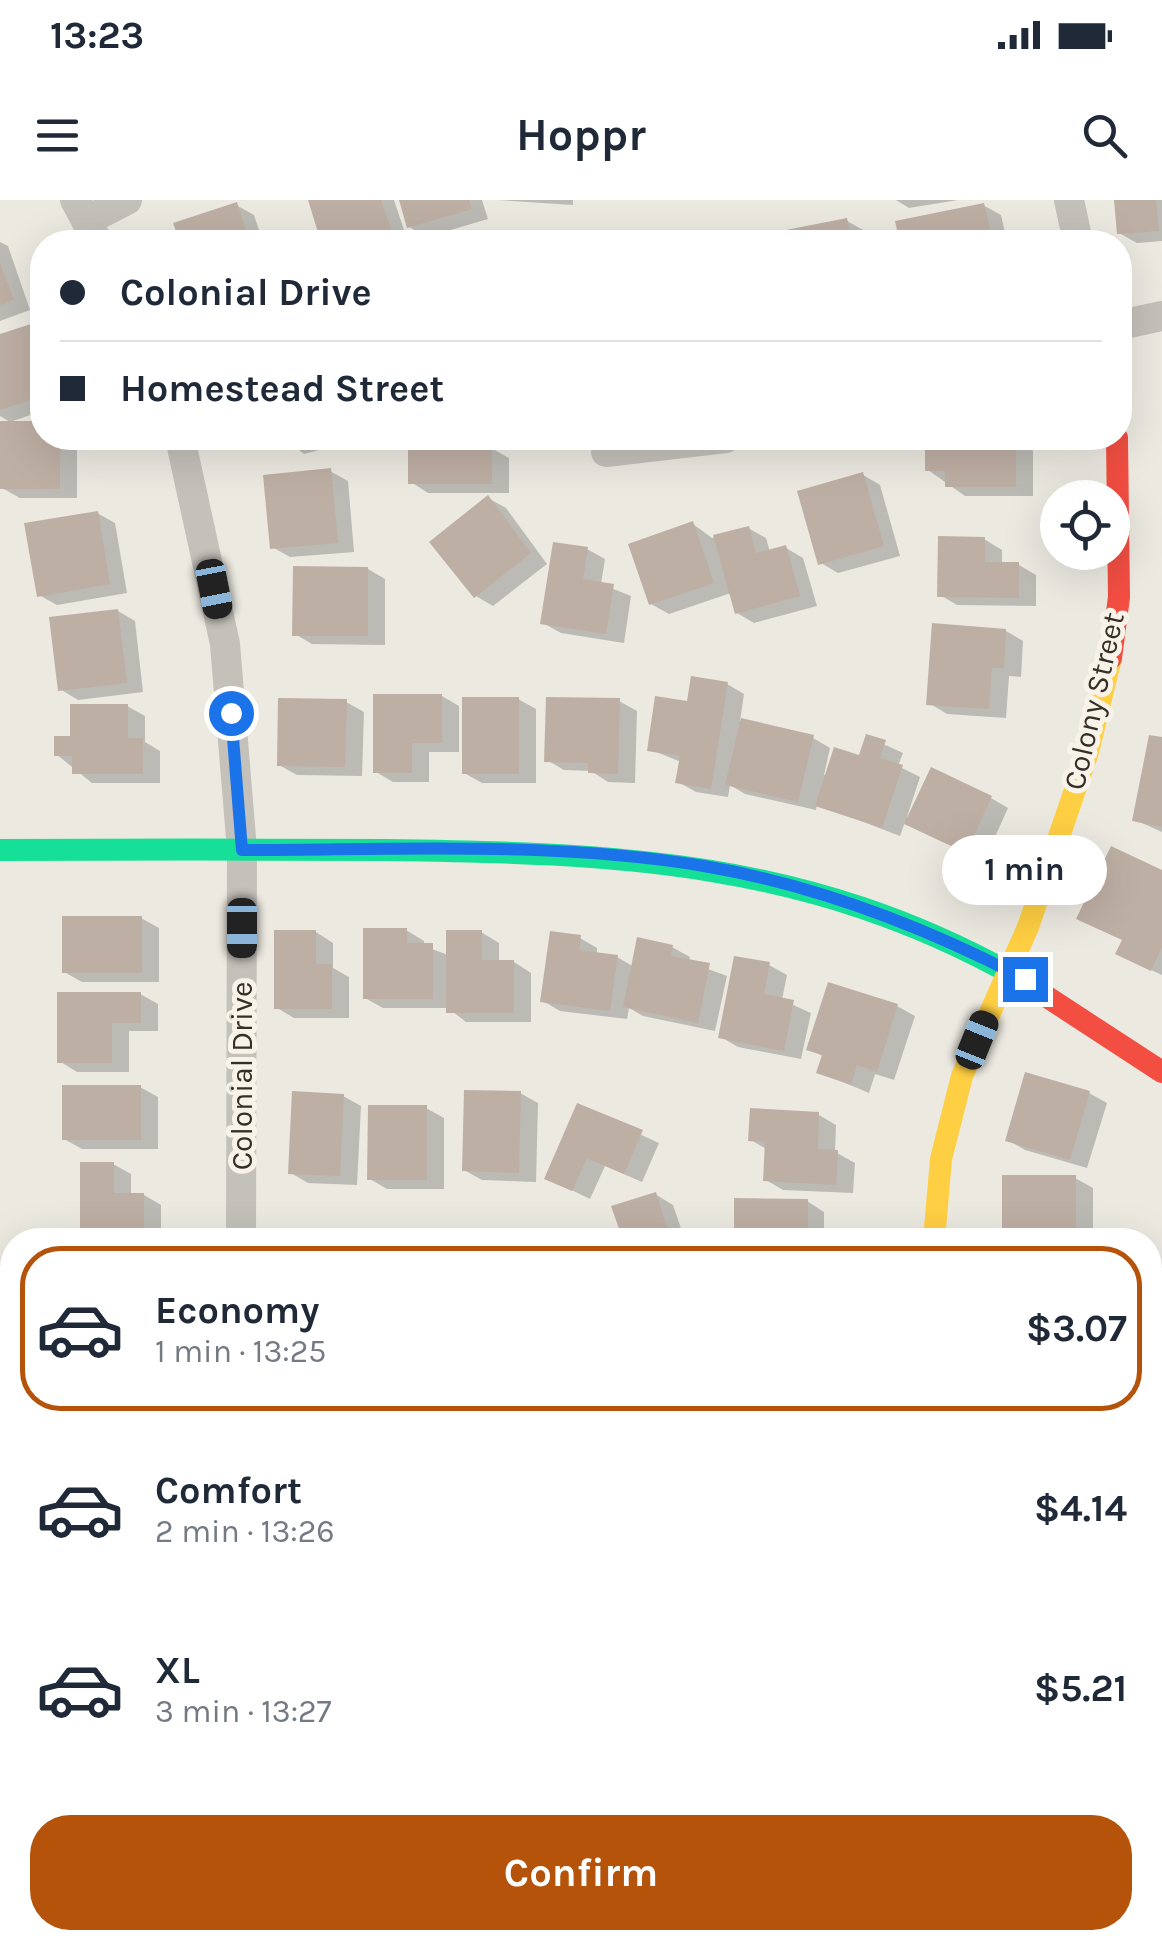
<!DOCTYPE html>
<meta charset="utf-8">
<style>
:root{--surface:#fff;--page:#f2f2f3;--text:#1f2937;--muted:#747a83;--line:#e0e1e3;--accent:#b45309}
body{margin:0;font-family:Karla,sans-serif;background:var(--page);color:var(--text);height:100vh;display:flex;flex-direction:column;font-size:38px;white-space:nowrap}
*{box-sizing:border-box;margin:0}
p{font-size:32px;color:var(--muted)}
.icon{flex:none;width:55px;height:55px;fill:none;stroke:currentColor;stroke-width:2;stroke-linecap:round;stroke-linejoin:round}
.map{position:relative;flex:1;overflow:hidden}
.side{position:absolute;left:0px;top:1028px;width:1162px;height:722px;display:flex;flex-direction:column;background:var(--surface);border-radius:40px 40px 0 0;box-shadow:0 10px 40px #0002}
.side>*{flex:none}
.hud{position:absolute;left:30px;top:30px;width:1102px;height:220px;border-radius:40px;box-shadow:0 10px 40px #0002;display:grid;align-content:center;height:220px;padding:0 30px;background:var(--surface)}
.buttons{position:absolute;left:1040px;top:280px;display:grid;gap:20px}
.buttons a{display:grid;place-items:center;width:90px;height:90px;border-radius:50%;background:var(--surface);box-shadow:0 10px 40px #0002;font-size:50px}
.end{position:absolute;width:45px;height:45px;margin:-22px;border:12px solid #1a73e8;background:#fff;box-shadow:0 0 0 5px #fff}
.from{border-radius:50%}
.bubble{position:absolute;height:70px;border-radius:35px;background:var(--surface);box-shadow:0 10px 40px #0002;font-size:32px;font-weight:700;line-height:70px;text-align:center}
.car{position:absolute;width:30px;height:60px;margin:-30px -15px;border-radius:12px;box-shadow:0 0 8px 2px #0007;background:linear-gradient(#222 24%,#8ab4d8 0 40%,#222 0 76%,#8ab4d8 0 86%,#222 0)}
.hud b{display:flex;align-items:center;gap:35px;height:95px;font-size:38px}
.hud b+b{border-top:2px solid var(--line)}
.hud i{width:25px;height:25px;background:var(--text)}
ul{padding:18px 0 0;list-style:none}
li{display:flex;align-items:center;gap:30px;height:165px;margin:0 20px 15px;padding:0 10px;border:5px solid transparent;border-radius:40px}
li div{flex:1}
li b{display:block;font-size:38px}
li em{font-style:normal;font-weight:700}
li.selected{border-color:var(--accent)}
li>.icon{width:90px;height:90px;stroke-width:1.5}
.button{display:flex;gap:20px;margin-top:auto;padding:20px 30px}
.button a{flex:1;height:115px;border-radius:40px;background:var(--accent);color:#fff;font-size:40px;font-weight:700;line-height:115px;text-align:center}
.status{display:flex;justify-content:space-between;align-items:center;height:70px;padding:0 50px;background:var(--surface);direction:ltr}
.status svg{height:28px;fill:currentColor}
header{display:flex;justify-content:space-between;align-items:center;height:130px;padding:0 30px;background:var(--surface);font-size:45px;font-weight:700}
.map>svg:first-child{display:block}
</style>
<div class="status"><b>13:23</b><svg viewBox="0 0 49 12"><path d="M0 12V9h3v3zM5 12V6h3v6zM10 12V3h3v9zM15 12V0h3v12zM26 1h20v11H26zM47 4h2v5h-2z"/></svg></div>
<header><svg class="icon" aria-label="menu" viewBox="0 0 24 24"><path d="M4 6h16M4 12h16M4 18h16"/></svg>Hoppr<svg class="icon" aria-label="search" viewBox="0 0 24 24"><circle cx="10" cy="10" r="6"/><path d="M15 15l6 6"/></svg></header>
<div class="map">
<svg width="1162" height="1748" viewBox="0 0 1162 1748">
<rect width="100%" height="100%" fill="#ece9e1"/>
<path fill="#0003" d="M 310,0 L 394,0 L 407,39 L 324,42 Z
M 401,0 L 482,0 L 488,19 L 427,37 L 409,27 Z
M 498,0 L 573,0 L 573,5 Z
M 896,0 L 958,0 L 909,8 Z
M 1116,0 L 1162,0 L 1162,41 L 1137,43 L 1119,33 Z
M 236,5 L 254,15 L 263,42 L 182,42 L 176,25 Z
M 983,5 L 1001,15 L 1007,42 L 907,42 L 901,37 Z
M 847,21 L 865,31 L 867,42 L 786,42 L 784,33 Z
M 0,42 L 8,46 L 30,110 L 0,121 Z
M 33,126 L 42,131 L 42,211 L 10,222 L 0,216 L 0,137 Z
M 2,223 L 42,223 L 42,238 L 77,238 L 77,298 L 20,298 L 2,288 Z
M 265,238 L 345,238 L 346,243 L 304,254 L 285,239 Z
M 411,238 L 466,238 L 466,248 L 491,248 L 509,258 L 509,293 L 428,293 L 411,282 Z
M 928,238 L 1033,238 L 1033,296 L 965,296 L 928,270 Z
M 330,271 L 348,281 L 354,352 L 290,357 L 272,347 Z
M 863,275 L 880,285 L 900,356 L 838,373 L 821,363 Z
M 488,298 L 506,308 L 547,364 L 493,406 L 476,396 Z
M 97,313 L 115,323 L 127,393 L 57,405 L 39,395 Z
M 693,324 L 712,338 L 748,328 L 766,338 L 770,352 L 786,348 L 803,358 L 817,406 L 754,423 L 737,413 L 731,393 L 669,414 L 651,404 Z
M 984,339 L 1002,350 L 1002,364 L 1019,365 L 1036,375 L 1036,406 L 957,405 L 940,395 Z
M 587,349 L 605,359 L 601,384 L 631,396 L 624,443 L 561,433 L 543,423 Z
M 368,369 L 385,379 L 385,445 L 312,444 L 295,434 Z
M 118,411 L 135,421 L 143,492 L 78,500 L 60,489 Z
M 1006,431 L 1023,441 L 1021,477 L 1009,476 L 1006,518 L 947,514 L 929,503 Z
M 727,484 L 744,494 L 740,521 L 813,538 L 830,548 L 824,575 L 861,559 L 868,537 L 903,553 L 898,566 L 920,577 L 907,617 L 991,598 L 1008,608 L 984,661 L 905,622 L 900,636 L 817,604 L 816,610 L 745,594 L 730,585 L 728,597 L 696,592 L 678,582 L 681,562 L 649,549 L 689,504 Z
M 442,496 L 459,506 L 459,552 L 429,552 L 429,582 L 393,582 L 376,572 Z
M 518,499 L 536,509 L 536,583 L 482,583 L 464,573 Z
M 619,501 L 637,511 L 635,583 L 608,582 L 591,571 L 564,570 L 547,560 Z
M 346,502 L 364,512 L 362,576 L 297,575 L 279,565 Z
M 127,506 L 145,516 L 145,542 L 160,551 L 160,583 L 92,583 L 56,554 L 72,539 Z
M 1162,540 L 1162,632 L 1135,620 Z
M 1162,673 L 1162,775 L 1136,763 L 1124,741 Z
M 141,718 L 159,728 L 159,782 L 82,782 L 64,772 Z
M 406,730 L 424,741 L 424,746 L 448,755 L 481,732 L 499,743 L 499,762 L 514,762 L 531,773 L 531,822 L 466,822 L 448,808 L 383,808 L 365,798 Z
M 316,732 L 333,743 L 333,768 L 349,777 L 349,818 L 294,818 L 277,808 Z
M 580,738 L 597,748 L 597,754 L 617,757 L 634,767 L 672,747 L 690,757 L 689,762 L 727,776 L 715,831 L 643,816 L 629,808 L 627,819 L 560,811 L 543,801 Z
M 769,765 L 787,775 L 782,800 L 811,813 L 801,859 L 738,847 L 721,837 Z
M 140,794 L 158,804 L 158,831 L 129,831 L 129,872 L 77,872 L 59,861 Z
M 897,806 L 915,816 L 894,880 L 875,874 L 869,893 L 819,872 L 824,857 L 809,848 Z
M 1027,875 L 1089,893 L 1107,903 L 1087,968 L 1025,950 L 1008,940 Z
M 140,887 L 158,897 L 158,949 L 82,949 L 64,939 Z
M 520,893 L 538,903 L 536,982 L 482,980 L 464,970 Z
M 343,896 L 361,906 L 357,985 L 308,983 L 291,973 Z
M 578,906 L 659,943 L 642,982 L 605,966 L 590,999 L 547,978 Z
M 426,908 L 444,918 L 444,989 L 387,989 L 370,979 Z
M 819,915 L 836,925 L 835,952 L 855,963 L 853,993 L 783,990 L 766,980 L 768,950 L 751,940 Z
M 113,964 L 131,974 L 131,995 L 144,995 L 161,1005 L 161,1040 L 100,1040 L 83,1029 Z
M 1075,978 L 1093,988 L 1093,1040 L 1004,1040 Z
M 655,994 L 673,1005 L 685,1040 L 625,1040 Z
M 807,1001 L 824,1012 L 824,1036 L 840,1040 L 736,1040 Z
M 0,1306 L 12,1310 L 12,1383 L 0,1379 Z
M 0,1405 L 12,1411 L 12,1478 L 0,1472 Z
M 1150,1513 L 1162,1520 L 1162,1585 L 1150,1586 Z
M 1150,1727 L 1156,1731 L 1156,1748 L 1063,1748 L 1063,1738 L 1150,1738 Z
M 309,1738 L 355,1738 L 349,1748 L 327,1748 Z
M 517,1738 L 603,1738 L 622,1748 L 511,1748 Z
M 678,1738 L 929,1738 L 928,1748 L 676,1748 Z"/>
<path fill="#beafa4" d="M 308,0 L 381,0 L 391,29 L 349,42 L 321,42 Z
M 399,0 L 469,0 L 472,9 L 407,28 Z
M 1114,0 L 1156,0 L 1159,31 L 1117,34 Z
M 237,2 L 250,42 L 180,42 L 173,23 Z
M 984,3 L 992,38 L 971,42 L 905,42 L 904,38 L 899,39 L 895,21 Z
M 847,18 L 852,42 L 783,42 L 781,31 Z
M 0,62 L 14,100 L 0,105 Z
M 34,123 L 42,150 L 42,196 L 0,210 L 0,134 Z
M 0,221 L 42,221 L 42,238 L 60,238 L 60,289 L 0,289 Z
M 408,238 L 449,238 L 449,246 L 492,246 L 492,284 L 408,284 Z
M 925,238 L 1016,238 L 1016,287 L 945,287 L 945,271 L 925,271 Z
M 331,268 L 338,343 L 270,349 L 263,275 Z
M 863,272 L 884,346 L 818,365 L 797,291 Z
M 488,295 L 531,353 L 474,398 L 429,342 Z
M 98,311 L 110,384 L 37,397 L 24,323 Z
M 693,321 L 714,383 L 649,405 L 628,344 Z
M 749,326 L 756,353 L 786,345 L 800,396 L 735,414 L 713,335 Z
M 938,336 L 985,337 L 985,362 L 1019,362 L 1019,398 L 937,397 Z
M 553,342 L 588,347 L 583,379 L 614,384 L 606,434 L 540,424 Z
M 293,366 L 368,367 L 368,436 L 292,436 Z
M 118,409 L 127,483 L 58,491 L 49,417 Z
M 932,423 L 1006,429 L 1004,468 L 992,468 L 989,509 L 926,505 Z
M 691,476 L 728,482 L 711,589 L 675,583 L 680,556 L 647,551 L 655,496 L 687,501 Z
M 373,494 L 442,494 L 442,543 L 412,543 L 412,573 L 373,573 Z
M 462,497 L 519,497 L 519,574 L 462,574 Z
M 546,497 L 620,498 L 618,574 L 588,573 L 588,563 L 544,562 Z
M 278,498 L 347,499 L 345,567 L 277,566 Z
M 70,504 L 128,504 L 128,538 L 143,538 L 143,574 L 72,574 L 72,556 L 54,556 L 54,536 L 70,536 Z
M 741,518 L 814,535 L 798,602 L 725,585 Z
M 866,534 L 886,540 L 880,558 L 903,565 L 882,628 L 815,606 L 834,547 L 859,555 Z
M 1149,535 L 1162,537 L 1162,627 L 1132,621 Z
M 931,567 L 992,596 L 966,653 L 904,624 Z
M 1111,646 L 1162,670 L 1162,747 L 1151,771 L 1115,754 L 1122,740 L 1076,719 Z
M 62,716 L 142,716 L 142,773 L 62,773 Z
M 363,728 L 407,728 L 407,743 L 433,743 L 433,799 L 363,799 Z
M 274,730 L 316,730 L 316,764 L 332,764 L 332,809 L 274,809 Z
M 446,730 L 482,730 L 482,760 L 514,760 L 514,813 L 446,813 Z
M 550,731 L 581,735 L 579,750 L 618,755 L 610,811 L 540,802 Z
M 637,737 L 673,745 L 671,756 L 710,763 L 698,823 L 623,807 Z
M 734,756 L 770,762 L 764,794 L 794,800 L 784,851 L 718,838 Z
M 828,782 L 898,804 L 877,872 L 857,865 L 851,885 L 816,873 L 822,855 L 806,850 Z
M 57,792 L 141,792 L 141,823 L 112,823 L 112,863 L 57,863 Z
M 1025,872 L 1090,891 L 1070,960 L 1005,941 Z
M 62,885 L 141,885 L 141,940 L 62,940 Z
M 464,890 L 521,891 L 519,973 L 462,971 Z
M 292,891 L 344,894 L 340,976 L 288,974 Z
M 577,903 L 643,930 L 624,974 L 587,958 L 572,991 L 544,979 Z
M 368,905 L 427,905 L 427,980 L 367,980 Z
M 750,908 L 819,912 L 818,949 L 838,950 L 836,985 L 763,981 L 765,942 L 748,941 Z
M 80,962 L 114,962 L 114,993 L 144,993 L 144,1031 L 80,1031 Z
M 1002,975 L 1076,975 L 1076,1040 L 1002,1040 Z
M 656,992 L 671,1040 L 623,1040 L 611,1006 Z
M 734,998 L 808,999 L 808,1033 L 833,1033 L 833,1040 L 734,1040 Z
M 1162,1066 L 1162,1139 L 1150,1125 L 1150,1115 L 1159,1107 L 1150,1096 L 1150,1076 Z
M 0,1303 L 12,1307 L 12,1380 L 0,1376 Z
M 0,1402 L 12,1408 L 12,1467 L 8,1477 L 0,1473 Z
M 19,1738 L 47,1738 L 60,1748 L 10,1748 Z
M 233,1738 L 261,1738 L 276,1748 L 226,1748 Z
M 514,1738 L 608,1738 L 618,1743 L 615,1748 L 508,1748 Z
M 675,1738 L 744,1738 L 742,1748 L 673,1748 Z
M 762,1738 L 832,1738 L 830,1748 L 760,1748 Z
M 849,1738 L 911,1738 L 911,1748 L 848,1748 Z
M 1060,1738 L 1139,1738 L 1139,1748 L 1060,1748 Z"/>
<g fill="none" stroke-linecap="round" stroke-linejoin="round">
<path stroke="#c4c0ba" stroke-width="30" d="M 75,0 L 98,42
M 1069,0 L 1078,42
M 86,21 L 127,0
M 1120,125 L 1162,116
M 180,238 L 225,444 L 242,650 L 241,1040
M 606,252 L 726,238
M 1150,1657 L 1162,1660
M 0,1666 L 12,1650
M 996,1738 L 997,1748
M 436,1748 L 442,1738"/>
<path stroke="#16e098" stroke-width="22" d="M 0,650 C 129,650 257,649 386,650 C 616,653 808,660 1015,776"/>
<path stroke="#ffcf43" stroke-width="22" d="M 934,1040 L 941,959 L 962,876 L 1028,727 L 1088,552 L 1111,458"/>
<path stroke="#f24e42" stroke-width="22" d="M 1111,458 L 1119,397 L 1117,238
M 1015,776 L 1162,872"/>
</g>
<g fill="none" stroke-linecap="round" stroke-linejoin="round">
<path stroke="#1a73e8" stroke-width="12" d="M 231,513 L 242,650 C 394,650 554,641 704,666 C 816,685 925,727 1025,779"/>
</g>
<g text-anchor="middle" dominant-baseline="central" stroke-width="10" stroke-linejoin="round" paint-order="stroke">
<g font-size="30" fill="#352e29" stroke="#f8f3e9">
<text transform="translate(1094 501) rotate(-77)">Colony Street</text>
<text transform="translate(242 876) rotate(-90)">Colonial Drive</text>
</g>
</g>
</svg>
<div class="buttons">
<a><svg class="icon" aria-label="locate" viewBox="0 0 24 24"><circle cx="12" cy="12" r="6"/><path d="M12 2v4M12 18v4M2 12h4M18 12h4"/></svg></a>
</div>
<i class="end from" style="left:231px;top:513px"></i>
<i class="end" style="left:1025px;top:779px"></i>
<div class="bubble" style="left:942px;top:635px;width:165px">1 min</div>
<i class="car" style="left:214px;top:389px;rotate:169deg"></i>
<i class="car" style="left:242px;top:728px;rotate:180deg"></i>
<i class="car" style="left:977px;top:840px;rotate:22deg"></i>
<div class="hud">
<b><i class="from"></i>Colonial Drive</b>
<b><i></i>Homestead Street</b>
</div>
<section class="side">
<ul>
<li class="selected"><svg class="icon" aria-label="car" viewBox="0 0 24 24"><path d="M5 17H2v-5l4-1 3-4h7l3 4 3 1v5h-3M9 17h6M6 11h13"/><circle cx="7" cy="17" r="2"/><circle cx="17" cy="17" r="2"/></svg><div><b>Economy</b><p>1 min · 13:25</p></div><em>$3.07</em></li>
<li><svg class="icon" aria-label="car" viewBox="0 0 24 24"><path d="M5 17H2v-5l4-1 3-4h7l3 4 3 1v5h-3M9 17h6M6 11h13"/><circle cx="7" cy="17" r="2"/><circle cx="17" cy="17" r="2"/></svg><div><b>Comfort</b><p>2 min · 13:26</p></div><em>$4.14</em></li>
<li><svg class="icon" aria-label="car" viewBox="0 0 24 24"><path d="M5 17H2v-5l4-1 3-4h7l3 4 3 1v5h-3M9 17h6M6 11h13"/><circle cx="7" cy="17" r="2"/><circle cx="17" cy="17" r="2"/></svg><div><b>XL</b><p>3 min · 13:27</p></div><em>$5.21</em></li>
</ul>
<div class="button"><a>Confirm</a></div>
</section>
</div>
